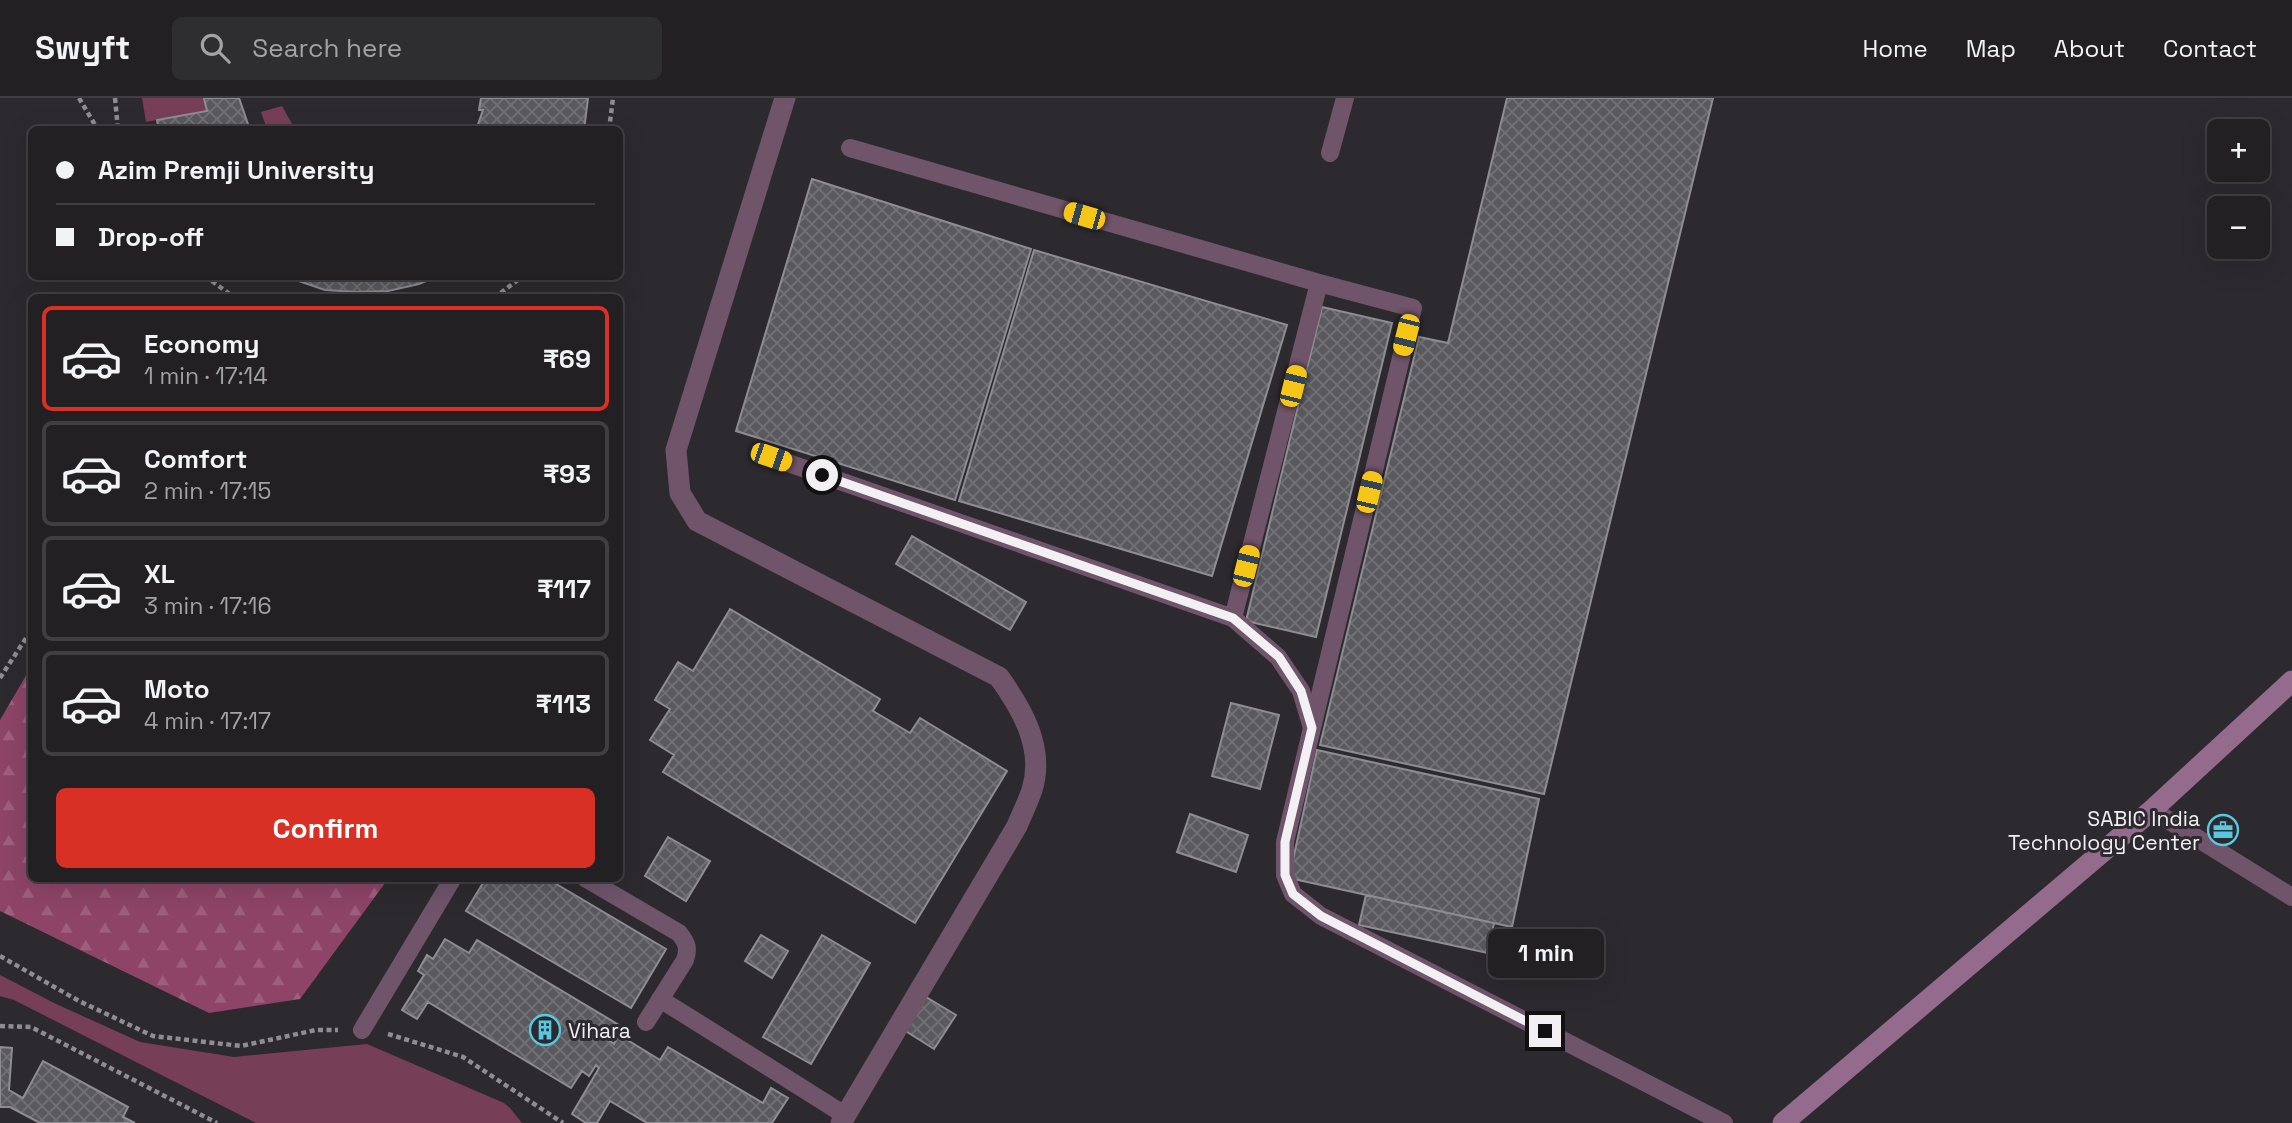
<!DOCTYPE html>
<meta charset="utf-8">
<style>
:root{--surface:#222023;--page:#2e2d30;--text:#f1f3f6;--muted:#a2a3a6;--line:#3f3e41;--accent:#d93025}
body{margin:0;font-family:"Space Grotesk",sans-serif;background:var(--page);color:var(--text);height:100vh;display:flex;flex-direction:column;font-size:26px;white-space:nowrap}
*{box-sizing:border-box;margin:0}
p{font-size:23px;color:var(--muted)}
.icon{flex:none;width:38px;height:38px;fill:none;stroke:currentColor;stroke-width:2;stroke-linecap:round;stroke-linejoin:round}
.map{position:relative;flex:1;overflow:hidden}
.panel{position:absolute;left:28px;top:196px;width:595px;height:588px;display:flex;flex-direction:column;background:var(--surface);border-radius:10px;box-shadow:0 7px 28px #0002,0 0 0 2px var(--line)}
.panel>*{flex:none}
.guide{position:absolute;left:28px;top:28px;width:595px;height:154px;border-radius:10px;box-shadow:0 7px 28px #0002,0 0 0 2px var(--line);display:grid;align-content:center;height:154px;padding:0 28px;background:var(--surface)}
.controls{position:absolute;left:2207px;top:21px;display:grid;gap:14px}
.controls a{display:grid;place-items:center;width:63px;height:63px;border-radius:10px;background:var(--surface);box-shadow:0 7px 28px #0002,0 0 0 2px var(--line);font-size:35px}
.end{position:absolute;width:32px;height:32px;margin:-16px;border:9px solid #f2f0f3;background:#111;box-shadow:0 0 0 4px #111}
.from{border-radius:50%}
.bubble{position:absolute;height:49px;border-radius:10px;background:var(--surface);box-shadow:0 7px 28px #0002,0 0 0 2px var(--line);font-size:23px;font-weight:600;line-height:49px;text-align:center}
.car{position:absolute;width:21px;height:42px;margin:-21px -10px;border-radius:9px;box-shadow:0 0 5px 2px #0007;background:linear-gradient(#f5c518 24%,#345 0 40%,#f5c518 0 76%,#345 0 86%,#f5c518 0)}
.guide b{display:flex;align-items:center;gap:24px;height:66px;font-size:26px}
.guide b+b{border-top:2px solid var(--line)}
.guide i{width:18px;height:18px;background:var(--text)}
ul{padding:12px 0 0;list-style:none}
li{display:flex;align-items:center;gap:21px;height:105px;margin:0 14px 10px;padding:0 14px;border:4px solid var(--line);border-radius:10px}
li div{flex:1}
li b{display:block;font-size:26px}
li em{font-style:normal;font-weight:600}
li.current{border-color:var(--accent)}
li>.icon{width:63px;height:63px;stroke-width:1.5}
.action{display:flex;gap:14px;margin-top:auto;padding:14px 28px}
.action a{flex:1;height:80px;border-radius:10px;background:var(--accent);color:#fff;font-size:28px;font-weight:600;line-height:80px;text-align:center}
header{display:flex;align-items:center;gap:42px;box-sizing:border-box;height:98px;padding:0 35px;background:var(--surface);border-bottom:2px solid var(--line)}
header strong{font-size:33px}
nav{display:flex;gap:38px;margin-inline-start:auto;font-size:24px}
.search{width:490px;height:63px;background:var(--page);display:flex;align-items:center;gap:18px;box-sizing:border-box;padding:0 24px;border-radius:10px;color:var(--muted);font-size:26px}
.map>svg:first-child{display:block}
</style>
<header>
<strong>Swyft</strong>
<div class="search"><svg class="icon" aria-label="search" viewBox="0 0 24 24"><circle cx="10" cy="10" r="6"/><path d="M15 15l6 6"/></svg>Search here</div>
<nav><a>Home</a><a>Map</a><a>About</a><a>Contact</a></nav>
</header>
<div class="map">
<svg width="2292" height="1025" viewBox="0 0 2292 1025">
<defs>
<pattern id="forest-firs" width="22" height="20" patternUnits="userSpaceOnUse" patternTransform="scale(1.75)"><rect width="22" height="20" fill="#8d4467"/><path d="M5 1l3.5 6h-7zM16 11l3.5 6h-7z" fill="#9e5f7d"/></pattern>
<pattern id="building-cross-hatch" width="8" height="8" patternUnits="userSpaceOnUse" patternTransform="scale(1.75)"><rect width="8" height="8" fill="#5a595e"/><path d="M0 0l8 8M0 8l8-8" fill="none" stroke="#727176"/></pattern>
</defs>
<rect width="100%" height="100%" fill="#2d2a2f"/>
<path fill="#773e58" d="M 142,0 L 204,0 L 207,13 L 146,24 Z
M 282,8 L 295,31 L 267,31 L 261,14 Z
M 0,877 L 54,905 L 140,944 L 234,959 L 367,946 L 504,1005 L 510,1010 L 522,1025 L 256,1025 L 14,902 L 0,898 Z"/>
<path fill="url(#forest-firs)" d="M 31,569 L 32,780 L 388,781 L 300,901 L 209,915 L 0,813 L 0,622 Z"/>
<path fill="url(#building-cross-hatch)" stroke="#8e8d93" stroke-width="2" d="M 204,0 L 239,0 L 250,32 L 159,32 L 157,22 L 207,13 Z
M 481,0 L 588,0 L 584,32 L 476,32 L 483,12 L 479,12 Z
M 1507,0 L 1713,0 L 1544,696 L 1320,647 L 1419,239 L 1448,245 Z
M 812,81 L 1031,151 L 955,402 L 736,333 Z
M 1034,152 L 1287,227 L 1212,478 L 959,403 Z
M 284,178 L 438,178 L 419,186 L 388,193 L 357,194 L 325,192 Z
M 1322,209 L 1392,225 L 1316,539 L 1246,523 Z
M 912,438 L 1026,504 L 1010,532 L 896,466 Z
M 730,511 L 880,601 L 873,613 L 910,635 L 920,620 L 1007,673 L 915,825 L 663,674 L 674,657 L 650,642 L 670,611 L 655,602 L 678,564 L 693,573 Z
M 1231,605 L 1279,617 L 1260,691 L 1212,678 Z
M 1317,652 L 1539,701 L 1512,829 L 1289,780 Z
M 1190,716 L 1248,737 L 1236,774 L 1177,754 Z
M 668,739 L 710,763 L 686,803 L 645,778 Z
M 486,780 L 546,780 L 666,851 L 631,910 L 466,813 Z
M 1366,797 L 1494,825 L 1488,855 L 1359,827 Z
M 761,837 L 788,853 L 772,880 L 745,863 Z
M 822,837 L 870,865 L 811,966 L 763,939 Z
M 445,841 L 469,855 L 477,842 L 619,927 L 610,943 L 614,946 L 619,937 L 660,962 L 668,949 L 763,1005 L 771,990 L 788,1000 L 772,1025 L 647,1025 L 610,1003 L 597,1025 L 586,1025 L 572,1016 L 599,970 L 596,967 L 589,978 L 582,973 L 571,990 L 428,904 L 417,921 L 402,912 L 424,877 L 418,873 L 427,857 L 433,861 Z
M 926,899 L 956,917 L 934,951 L 904,932 Z
M 0,949 L 12,950 L 9,992 L 23,1000 L 43,963 L 128,1009 L 123,1019 L 135,1025 L 40,1025 L 10,1009 L 0,1009 Z"/>
<g fill="none" stroke-linecap="round" stroke-linejoin="round">
<path stroke="#8f8d91" stroke-width="4.5" stroke-dasharray="5 3.5" stroke-linecap="butt" d="M 79,0 L 98,32
M 115,0 L 118,32
M 609,32 L 613,0
M 205,178 L 235,200
M 494,200 L 523,178
M 0,580 L 32,531
M 0,858 L 79,903 L 153,938 L 241,948 L 316,932 L 338,932
M 0,928 L 31,929 L 217,1025
M 388,936 L 463,959 L 563,1025"/>
<path stroke="#6f546a" stroke-width="18" d="M 850,50 L 1319,185 L 1233,520
M 1330,55 L 1345,0
M 771,359 L 1233,520 L 1278,559 L 1301,593 L 1312,630 L 1285,744 L 1285,777 L 1293,796 L 1321,818 L 1724,1025
M 1312,630 L 1413,210 L 1319,185
M 2152,712 L 2292,799
M 585,780 L 679,835 C 687,845 689,850 685,862 L 646,924
M 660,901 L 845,1017
M 362,932 L 453,780"/>
<path stroke="#6f546a" stroke-width="21" d="M 785,0 L 676,352 L 680,395 L 697,423 L 999,579 C 1022,611 1045,650 1032,692 C 1028,704 1022,716 1017,728 L 841,1025"/>
<path stroke="#946a8d" stroke-width="21" d="M 1783,1025 L 2152,712 L 2292,583"/>
</g>
<g fill="none" stroke-linecap="round" stroke-linejoin="round">
<path stroke="#f2f0f3" stroke-width="9" d="M 822,377 L 1233,520 L 1279,559 L 1301,593 L 1312,630 L 1285,744 L 1285,777 L 1293,796 L 1321,818 L 1545,933"/>
</g>
<defs>
<g id="office-ring" transform="scale(1.575)"><circle r="9.5" fill="#2d2a2f" stroke="#56c9e1" stroke-width="1.5"/><path d="M-6-3h4V-5.5h4V-3h4V5H-6ZM-1-4.5V-3h2v-1.5ZM-6 0V1H6V0Z" fill="#56c9e1"/></g>
<g id="building-ring" transform="scale(1.575)"><circle r="9.5" fill="#2d2a2f" stroke="#56c9e1" stroke-width="1.5"/><path d="M-4-6H4V6H1V3H-1V6H-4ZM-2.5-4.3h1.7v1.8h-1.7ZM.8-4.3h1.7v1.8H.8ZM-2.5-1h1.7V.8h-1.7ZM.8-1h1.7V.8H.8Z" fill="#56c9e1"/></g>
</defs>
<g fill-rule="evenodd">
<use href="#office-ring" x="2223" y="732"/>
<use href="#building-ring" x="545" y="932"/>
</g>
<g text-anchor="middle" dominant-baseline="central" stroke-width="6" stroke-linejoin="round" paint-order="stroke">
<g font-size="21" fill="#f2f0f3" stroke="#2d2a2f" text-anchor="end">
<text x="2200" y="720">SABIC India<tspan x="2200" dy="24">Technology Center</tspan></text>
<text x="568" y="932" text-anchor="start">Vihara</text>
</g>
</g>
</svg>
<div class="controls">
<a>+</a>
<a>−</a>
</div>
<i class="end from" style="left:822px;top:377px"></i>
<i class="end" style="left:1545px;top:933px"></i>
<div class="bubble" style="left:1488px;top:831px;width:116px">1 min</div>
<i class="car" style="left:1084px;top:118px;rotate:286deg"></i>
<i class="car" style="left:1406px;top:237px;rotate:194deg"></i>
<i class="car" style="left:1293px;top:288px;rotate:14deg"></i>
<i class="car" style="left:771px;top:359px;rotate:109deg"></i>
<i class="car" style="left:1369px;top:394px;rotate:13deg"></i>
<i class="car" style="left:1246px;top:468px;rotate:14deg"></i>
<div class="guide">
<b><i class="from"></i>Azim Premji University</b>
<b><i></i>Drop-off</b>
</div>
<section class="panel">
<ul>
<li class="current"><svg class="icon" aria-label="car" viewBox="0 0 24 24"><path d="M5 17H2v-5l4-1 3-4h7l3 4 3 1v5h-3M9 17h6M6 11h13"/><circle cx="7" cy="17" r="2"/><circle cx="17" cy="17" r="2"/></svg><div><b>Economy</b><p>1 min · 17:14</p></div><em>₹69</em></li>
<li><svg class="icon" aria-label="car" viewBox="0 0 24 24"><path d="M5 17H2v-5l4-1 3-4h7l3 4 3 1v5h-3M9 17h6M6 11h13"/><circle cx="7" cy="17" r="2"/><circle cx="17" cy="17" r="2"/></svg><div><b>Comfort</b><p>2 min · 17:15</p></div><em>₹93</em></li>
<li><svg class="icon" aria-label="car" viewBox="0 0 24 24"><path d="M5 17H2v-5l4-1 3-4h7l3 4 3 1v5h-3M9 17h6M6 11h13"/><circle cx="7" cy="17" r="2"/><circle cx="17" cy="17" r="2"/></svg><div><b>XL</b><p>3 min · 17:16</p></div><em>₹117</em></li>
<li><svg class="icon" aria-label="car" viewBox="0 0 24 24"><path d="M5 17H2v-5l4-1 3-4h7l3 4 3 1v5h-3M9 17h6M6 11h13"/><circle cx="7" cy="17" r="2"/><circle cx="17" cy="17" r="2"/></svg><div><b>Moto</b><p>4 min · 17:17</p></div><em>₹113</em></li>
</ul>
<div class="action"><a>Confirm</a></div>
</section>
</div>
